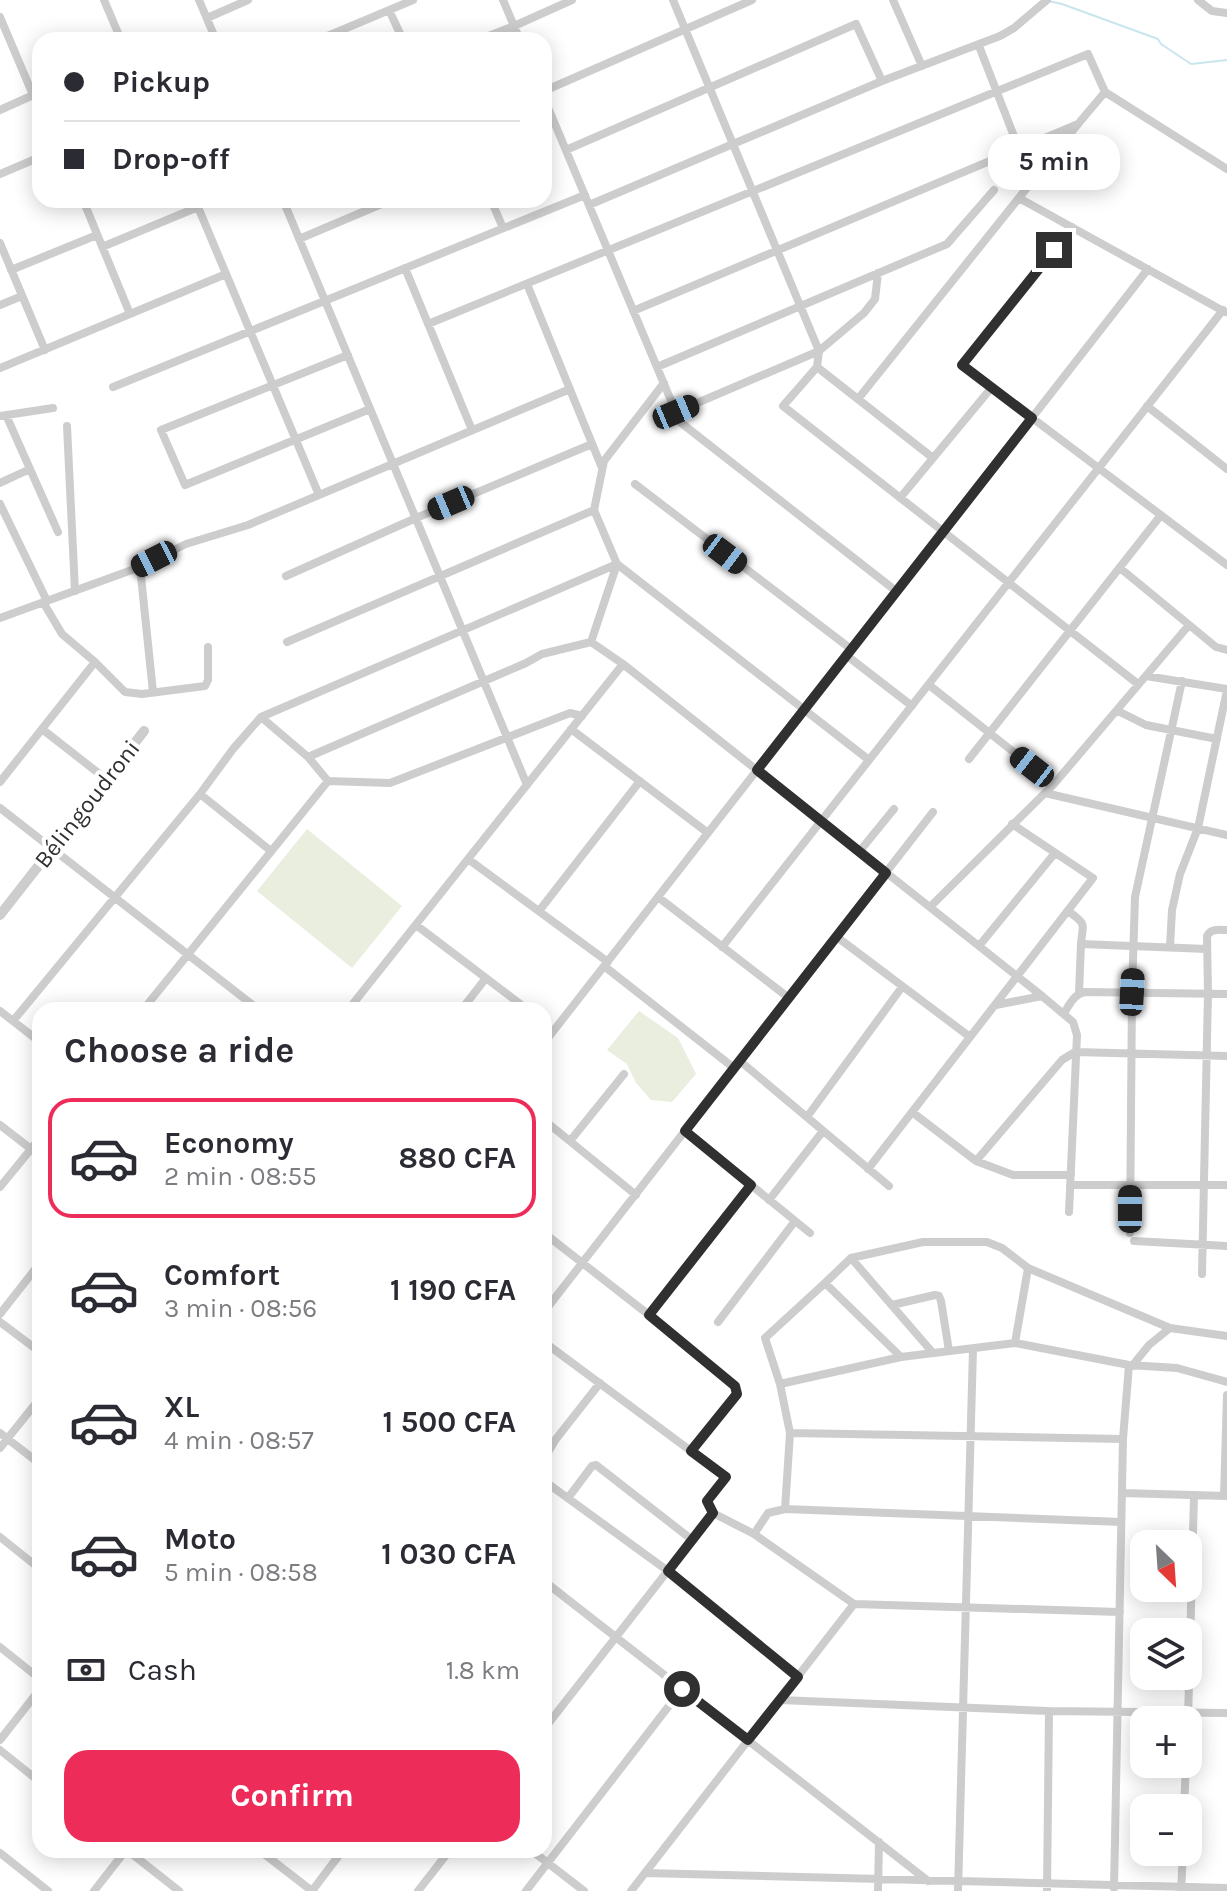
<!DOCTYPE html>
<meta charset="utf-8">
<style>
:root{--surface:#fff;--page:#f2f2f3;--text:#2b2b33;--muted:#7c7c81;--line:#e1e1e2;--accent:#ed2c59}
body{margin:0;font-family:Karla,sans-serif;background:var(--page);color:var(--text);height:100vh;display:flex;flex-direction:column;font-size:30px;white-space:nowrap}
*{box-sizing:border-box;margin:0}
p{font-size:26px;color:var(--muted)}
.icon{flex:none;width:44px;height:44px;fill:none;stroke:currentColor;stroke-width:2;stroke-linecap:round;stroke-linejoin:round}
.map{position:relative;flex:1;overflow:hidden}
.sheet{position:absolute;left:32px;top:1002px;width:520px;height:856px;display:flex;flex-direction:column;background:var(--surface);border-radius:24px;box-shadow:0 4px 20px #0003}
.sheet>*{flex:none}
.guide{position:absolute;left:32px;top:32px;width:520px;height:176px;border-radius:24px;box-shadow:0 4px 20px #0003;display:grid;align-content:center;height:176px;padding:0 32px;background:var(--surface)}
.needle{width:52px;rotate:155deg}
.fabs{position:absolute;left:1130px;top:1530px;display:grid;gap:16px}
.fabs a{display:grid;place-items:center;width:72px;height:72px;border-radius:16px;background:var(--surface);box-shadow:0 4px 20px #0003;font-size:40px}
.end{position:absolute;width:36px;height:36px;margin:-18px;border:10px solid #303030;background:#fff;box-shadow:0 0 0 4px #fff}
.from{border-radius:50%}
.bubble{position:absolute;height:56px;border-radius:24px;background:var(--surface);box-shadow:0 4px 20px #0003;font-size:26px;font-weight:700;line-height:56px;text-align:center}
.car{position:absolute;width:24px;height:48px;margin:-24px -12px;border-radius:10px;box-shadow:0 0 6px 2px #0007;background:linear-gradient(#222 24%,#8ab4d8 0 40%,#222 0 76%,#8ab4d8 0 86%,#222 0)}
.guide b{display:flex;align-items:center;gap:28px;height:76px;font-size:30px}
.guide b+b{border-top:2px solid var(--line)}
.guide i{width:20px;height:20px;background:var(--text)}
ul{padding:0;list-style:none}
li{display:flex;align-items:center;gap:24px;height:120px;margin:0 16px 12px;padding:0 16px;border:4px solid transparent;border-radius:24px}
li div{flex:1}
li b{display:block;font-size:30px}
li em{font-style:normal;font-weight:700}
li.on{border-color:var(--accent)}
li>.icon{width:72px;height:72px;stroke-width:1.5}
h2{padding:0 32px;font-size:36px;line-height:96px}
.pay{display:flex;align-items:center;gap:20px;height:88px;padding:0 32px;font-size:30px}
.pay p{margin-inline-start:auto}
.button{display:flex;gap:16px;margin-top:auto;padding:16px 32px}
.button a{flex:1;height:92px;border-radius:24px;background:var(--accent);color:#fff;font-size:32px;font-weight:700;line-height:92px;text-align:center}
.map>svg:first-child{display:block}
</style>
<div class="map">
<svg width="1227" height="1891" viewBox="0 0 1227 1891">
<rect width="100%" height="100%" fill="#fff"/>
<path fill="#e9eede" d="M 307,829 L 402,906 L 352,968 L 257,891 Z
M 639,1011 L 678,1038 L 696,1074 L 672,1102 L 651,1100 L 636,1083 L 627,1064 L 607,1050 Z"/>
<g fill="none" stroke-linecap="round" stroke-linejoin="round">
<path stroke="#c9e6ee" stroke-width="2" d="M 1048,1 L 1062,4 L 1158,39 L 1161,44 L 1191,64 L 1227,60"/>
<path stroke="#cdcdcd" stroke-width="8" d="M 104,0 L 121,40
M 199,0 L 216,40
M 503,0 L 520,40
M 673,0 L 819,351 L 676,412
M 893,0 L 922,66
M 1198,0 L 1212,11 L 1227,13
M 389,10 L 403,40
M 0,17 L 33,95
M 207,18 L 248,0
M 318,40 L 413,0
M 478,40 L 514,26 L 572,0
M 979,46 L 1019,149 L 1028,186
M 544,91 L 752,0
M 544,98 L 680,422 L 896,591
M 0,110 L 40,92
M 566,150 L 856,24 L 882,81
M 0,174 L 40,157
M 1019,198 L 1225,312
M 83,200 L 130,314
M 195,200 L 319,495
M 283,200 L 527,785
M 491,200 L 503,228
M 589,205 L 882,81 L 1000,36 L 1014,28 L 1047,0
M 1072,227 L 962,365 L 1227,565
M 299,239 L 391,200
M 0,243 L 45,350
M 102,247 L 198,207
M 405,268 L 472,430
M 11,270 L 97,235
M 878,273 L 875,299 L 864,313 L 819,351 L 817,367 L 783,406 L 1138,684
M 527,284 L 602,468
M 0,305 L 22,296
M 633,311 L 1078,124
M 428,324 L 1088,54 L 1105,92 L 1227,169
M 348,355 L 161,430 L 185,485 L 370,409
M 657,367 L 947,244 L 994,190
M 817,367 L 933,458
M 0,368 L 226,274
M 113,387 L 585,195
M 858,399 L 1078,124 L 1105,92
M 1147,406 L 1227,469
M 6,415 L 58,532
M 0,416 L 53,408
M 67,426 L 75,591
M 0,483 L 30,469
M 635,484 L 851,649
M 900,498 L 992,387
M 0,504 L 47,601
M 594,510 L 617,564 L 869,760
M 140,567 L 153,692
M 1120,568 L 1216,647 L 1227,650
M 286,576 L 416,518 L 592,444
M 43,602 L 62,634 L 95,662 L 125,692 L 142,694 L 205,686 L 208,680 L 208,647
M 0,618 L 140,567 L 186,544 L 248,525 L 570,389
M 287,642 L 594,510 L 604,461 L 664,383
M 591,642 L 617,564
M 846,655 L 912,706
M 1146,676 L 1227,689
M 929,685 L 1054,784
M 1118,711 L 1146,725 L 1217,739
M 261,717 L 308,757 L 328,781 L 390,783 L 570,713 L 582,716
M 42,729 L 106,779
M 571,729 L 708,833
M 308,757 L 526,663 L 542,654 L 591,642 L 623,664 L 1042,996 L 1073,1022 L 1077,1035 L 1069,1212
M 969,759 L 1161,515
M 0,782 L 95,662
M 1045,793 L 1227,835
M 200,794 L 271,851
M 0,808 L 259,1010
M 859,852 L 894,809
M 468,859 L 608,962
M 658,897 L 789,998
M 930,907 L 1054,784 L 1189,625
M 539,911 L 640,781
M 1068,911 C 1087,925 1083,922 1081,944 L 1207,949
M 416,925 L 528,1010
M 837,937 L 970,1037
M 979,946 L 1055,853
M 722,947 L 1223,310
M 1170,947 L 1172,910 L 1180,874 L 1198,828 L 1227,690
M 604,966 L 734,1068
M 1079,993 L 1081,944
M 996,1005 L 1042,996
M 143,1010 L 328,781
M 348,1010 L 623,664
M 461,1010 L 486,978
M 0,1011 L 40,1042
M 1064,1013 C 1070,1004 1074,994 1085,992 L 1227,994
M 13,1021 L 200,794 L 233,749 L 261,717 L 617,564
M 544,1043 L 1148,269
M 740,1061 L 889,1186
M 912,1112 L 976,1161 L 1013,1175 L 1071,1175
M 807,1117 L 902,987
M 544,1120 L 636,1195
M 0,1125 L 40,1156
M 685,1131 L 810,1233
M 570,1141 L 624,1074
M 976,1161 L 1062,1060 L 1075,1052 L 1227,1056
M 868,1169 L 1093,878 L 1012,824
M 1070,1185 L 1227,1185
M 0,1187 L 40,1138
M 769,1200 L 823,1131
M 544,1233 L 649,1315 L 735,1386 L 737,1394 L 691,1451
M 1130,1233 L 1132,992 L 1135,897 L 1182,681
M 1134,1241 L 1227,1246
M 851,1258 L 933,1353
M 1202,1274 L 1208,993 L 1207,936 C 1211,928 1219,930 1227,930
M 825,1283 L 851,1258 L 923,1242 L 987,1242 L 1002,1248 L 1028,1268 L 1170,1328 L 1227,1336
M 892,1305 L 935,1295 L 939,1296 L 941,1301 L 949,1351
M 544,1312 L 933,812
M 0,1314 L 40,1263
M 649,1315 L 751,1185
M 0,1322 L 40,1352
M 718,1322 L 795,1221
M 544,1342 L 726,1477 L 707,1501 L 713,1513 L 754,1534 L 854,1604 L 1120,1612
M 1015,1343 L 1028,1268
M 1132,1366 L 1149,1345 L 1170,1328
M 780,1384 L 901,1357 L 1015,1343 L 1129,1365 L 1177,1368 L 1227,1382
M 0,1433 L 40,1464
M 790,1433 L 1123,1439
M 0,1448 L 40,1398
M 544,1459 L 556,1439 L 600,1383
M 544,1487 L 547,1483 L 668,1571 L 798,1677
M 1122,1493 L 1227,1496
M 1224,1496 L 1227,1395
M 568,1498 L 592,1466 L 596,1465 L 691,1539
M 785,1509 L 790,1433 L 780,1384 L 765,1338 L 825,1283 L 901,1357
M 754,1534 L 768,1513 L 785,1509 L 1121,1522
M 0,1537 L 40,1569
M 544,1581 L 928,1881
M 0,1647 L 40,1679
M 780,1700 L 1049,1711 L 1227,1713
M 1188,1720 L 1194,1495
M 544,1729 L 713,1513
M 0,1740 L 40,1689
M 0,1750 L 40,1782
M 1184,1808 L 1186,1764
M 127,1850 L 179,1891
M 259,1850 L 312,1891 L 343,1850
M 531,1850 L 584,1891
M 0,1853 L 48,1891
M 645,1873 L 1227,1888
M 1114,1888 L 1123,1439 L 1129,1365
M 94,1891 L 126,1850
M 418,1891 L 450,1850
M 526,1891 L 682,1689
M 631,1891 L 854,1604
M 878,1891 L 879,1842
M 958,1891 L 973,1349
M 1047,1891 L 1049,1711
M 1181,1891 L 1183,1852"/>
<path stroke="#cdcdcd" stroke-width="10" d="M 0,915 L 144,731"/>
</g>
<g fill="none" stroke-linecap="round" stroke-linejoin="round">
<path stroke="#303030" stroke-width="10" d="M 682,1689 L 748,1740 L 798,1677 L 668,1571 L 713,1513 L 707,1501 L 726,1477 L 691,1451 L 737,1394 L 735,1386 L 649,1315 L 751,1185 L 685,1131 L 886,873 L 757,770 L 1032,418 L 962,365 L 1054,250"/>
</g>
<g text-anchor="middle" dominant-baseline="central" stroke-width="8" stroke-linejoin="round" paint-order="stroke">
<g font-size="24" fill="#303030" stroke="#fff">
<text transform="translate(87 804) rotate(-52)">Bélingoudroni</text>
</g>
</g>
</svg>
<div class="fabs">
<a><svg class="needle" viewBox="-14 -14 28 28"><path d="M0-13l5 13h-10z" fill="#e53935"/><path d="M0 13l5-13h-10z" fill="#7c7c81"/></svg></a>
<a><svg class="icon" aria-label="layers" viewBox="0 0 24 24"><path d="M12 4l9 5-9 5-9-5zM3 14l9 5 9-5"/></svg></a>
<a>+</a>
<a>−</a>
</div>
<i class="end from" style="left:682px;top:1689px"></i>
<i class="end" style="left:1054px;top:250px"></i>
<div class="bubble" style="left:988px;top:134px;width:132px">5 min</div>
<i class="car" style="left:676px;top:412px;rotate:67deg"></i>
<i class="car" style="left:451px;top:503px;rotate:247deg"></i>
<i class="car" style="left:725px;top:554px;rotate:127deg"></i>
<i class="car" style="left:154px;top:559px;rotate:243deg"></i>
<i class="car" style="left:1032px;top:767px;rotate:308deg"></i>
<i class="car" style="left:1132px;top:992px;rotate:3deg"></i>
<i class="car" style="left:1130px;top:1209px;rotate:0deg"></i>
<div class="guide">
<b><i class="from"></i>Pickup</b>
<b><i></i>Drop-off</b>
</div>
<section class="sheet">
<h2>Choose a ride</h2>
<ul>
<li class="on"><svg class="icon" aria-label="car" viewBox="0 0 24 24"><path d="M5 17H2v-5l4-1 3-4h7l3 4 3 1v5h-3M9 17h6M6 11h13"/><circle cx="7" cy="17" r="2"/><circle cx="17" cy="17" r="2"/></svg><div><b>Economy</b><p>2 min · 08:55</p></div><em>880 CFA</em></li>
<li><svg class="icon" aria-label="car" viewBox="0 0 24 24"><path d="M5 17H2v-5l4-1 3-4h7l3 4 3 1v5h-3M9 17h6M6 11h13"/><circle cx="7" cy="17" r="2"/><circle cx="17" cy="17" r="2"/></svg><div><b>Comfort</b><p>3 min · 08:56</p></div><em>1 190 CFA</em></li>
<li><svg class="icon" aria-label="car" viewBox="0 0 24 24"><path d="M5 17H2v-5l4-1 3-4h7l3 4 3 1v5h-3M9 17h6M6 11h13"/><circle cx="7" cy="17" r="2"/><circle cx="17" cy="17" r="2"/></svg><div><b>XL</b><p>4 min · 08:57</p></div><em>1 500 CFA</em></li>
<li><svg class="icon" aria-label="car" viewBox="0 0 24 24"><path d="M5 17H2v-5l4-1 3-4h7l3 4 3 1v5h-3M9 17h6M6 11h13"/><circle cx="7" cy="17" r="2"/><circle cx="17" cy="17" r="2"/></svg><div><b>Moto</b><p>5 min · 08:58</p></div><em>1 030 CFA</em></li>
</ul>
<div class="pay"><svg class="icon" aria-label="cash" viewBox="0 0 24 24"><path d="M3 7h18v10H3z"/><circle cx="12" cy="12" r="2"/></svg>Cash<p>1.8 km</p></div>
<div class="button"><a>Confirm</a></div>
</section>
</div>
